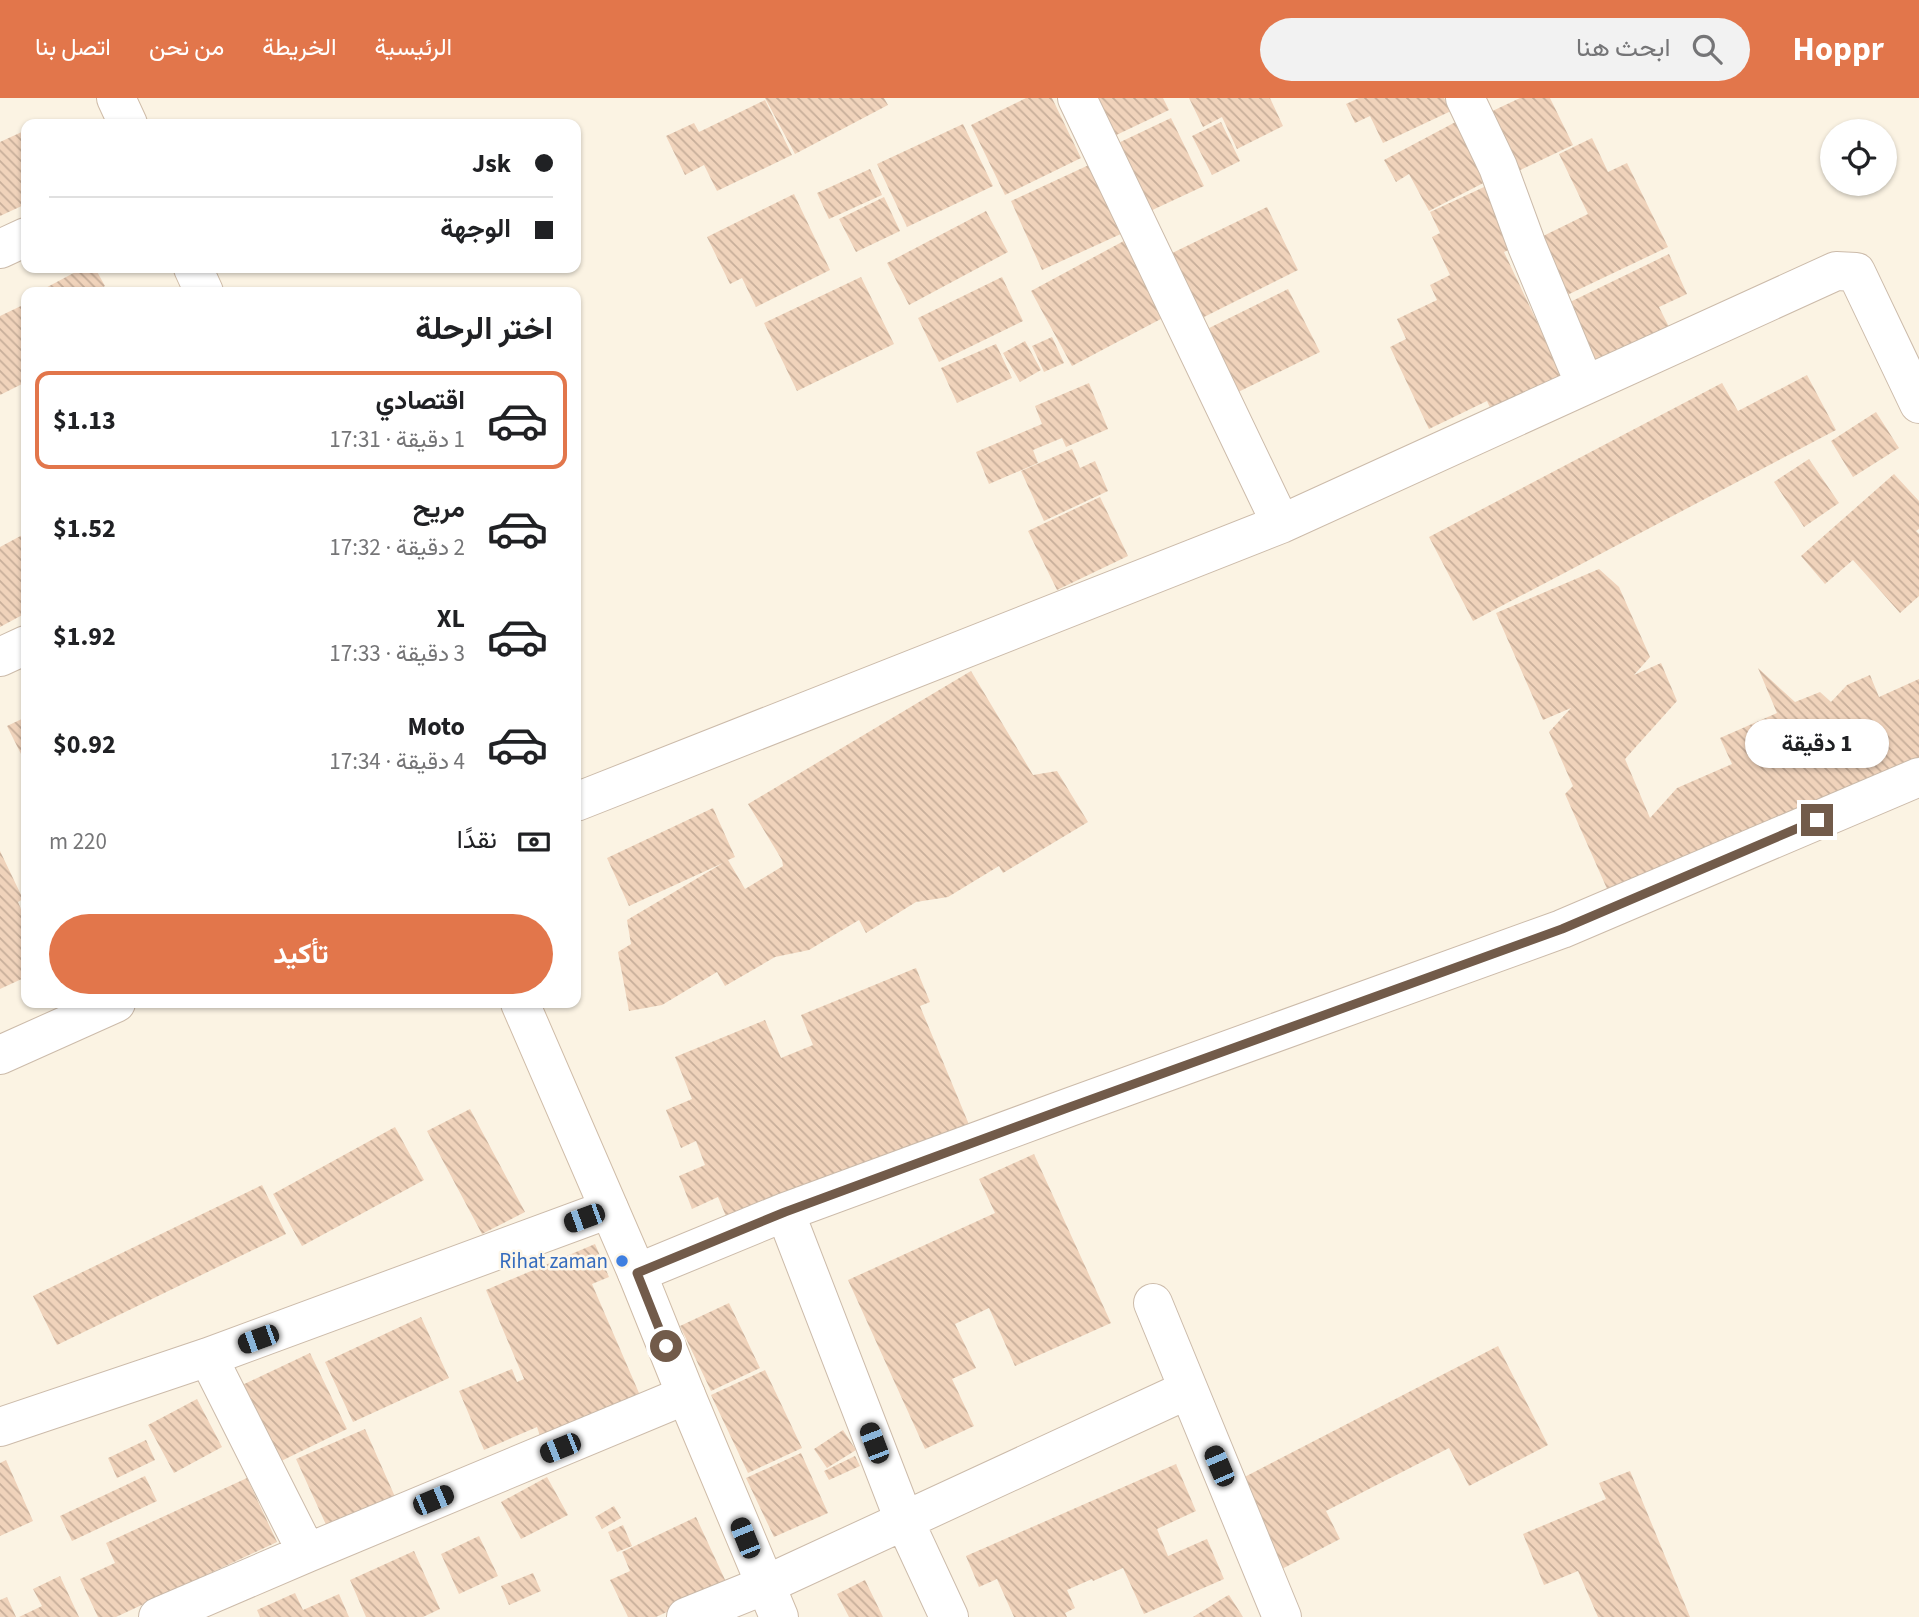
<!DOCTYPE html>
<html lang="ar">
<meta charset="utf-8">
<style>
:root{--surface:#fff;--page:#f2f2f2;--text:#202124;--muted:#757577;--line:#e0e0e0;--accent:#e2764b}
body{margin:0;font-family:"Source Sans 3",Vazirmatn,sans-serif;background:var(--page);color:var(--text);direction:rtl;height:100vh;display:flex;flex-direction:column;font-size:26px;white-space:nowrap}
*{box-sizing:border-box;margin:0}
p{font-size:23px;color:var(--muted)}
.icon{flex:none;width:38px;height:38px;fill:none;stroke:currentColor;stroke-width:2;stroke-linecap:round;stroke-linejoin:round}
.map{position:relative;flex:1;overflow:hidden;direction:ltr}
.details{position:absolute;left:21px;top:189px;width:560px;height:721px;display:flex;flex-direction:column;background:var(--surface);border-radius:14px;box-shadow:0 2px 5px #0004;direction:rtl}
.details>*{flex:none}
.guide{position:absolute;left:21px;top:21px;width:560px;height:154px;border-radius:14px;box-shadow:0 2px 5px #0004;direction:rtl;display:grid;align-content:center;height:154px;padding:0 28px;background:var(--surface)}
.fabs{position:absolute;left:1820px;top:21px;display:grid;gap:14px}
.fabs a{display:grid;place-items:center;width:77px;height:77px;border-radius:50%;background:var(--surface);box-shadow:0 2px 5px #0004;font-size:35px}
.end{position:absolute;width:32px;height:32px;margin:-16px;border:9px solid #725b4a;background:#fff;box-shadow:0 0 0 4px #fff}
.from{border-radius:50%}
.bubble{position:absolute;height:49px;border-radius:24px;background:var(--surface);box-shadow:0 2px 5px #0004;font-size:23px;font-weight:700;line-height:49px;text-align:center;direction:rtl}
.car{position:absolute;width:21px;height:42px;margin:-21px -10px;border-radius:9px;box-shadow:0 0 5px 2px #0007;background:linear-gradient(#222 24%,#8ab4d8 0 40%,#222 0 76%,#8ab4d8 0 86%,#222 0)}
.guide b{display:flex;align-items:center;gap:24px;height:66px;font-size:26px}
.guide b+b{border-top:2px solid var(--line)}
.guide i{width:18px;height:18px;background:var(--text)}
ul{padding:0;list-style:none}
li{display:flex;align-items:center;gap:21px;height:98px;margin:0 14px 10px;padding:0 14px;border:4px solid transparent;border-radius:14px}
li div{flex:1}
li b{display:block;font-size:26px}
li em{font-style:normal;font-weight:700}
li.on{border-color:var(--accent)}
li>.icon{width:63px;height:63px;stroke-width:1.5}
h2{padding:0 28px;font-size:32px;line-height:84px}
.pay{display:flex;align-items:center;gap:18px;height:77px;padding:0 28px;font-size:26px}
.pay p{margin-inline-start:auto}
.action{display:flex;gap:14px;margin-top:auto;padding:14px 28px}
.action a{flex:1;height:80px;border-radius:42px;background:var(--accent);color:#fff;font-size:28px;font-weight:700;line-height:80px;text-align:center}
header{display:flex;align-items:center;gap:42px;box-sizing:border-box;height:98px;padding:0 35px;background:var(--accent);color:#fff}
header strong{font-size:33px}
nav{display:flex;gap:38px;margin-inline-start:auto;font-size:24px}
.search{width:490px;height:63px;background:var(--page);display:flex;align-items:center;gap:18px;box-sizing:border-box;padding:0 24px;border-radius:38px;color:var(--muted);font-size:26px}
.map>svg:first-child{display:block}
</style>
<header>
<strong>Hoppr</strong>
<div class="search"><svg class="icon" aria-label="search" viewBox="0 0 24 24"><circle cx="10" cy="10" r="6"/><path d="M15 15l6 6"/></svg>ابحث هنا</div>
<nav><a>الرئيسية</a><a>الخريطة</a><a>من نحن</a><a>اتصل بنا</a></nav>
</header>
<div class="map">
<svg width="1919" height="1519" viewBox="0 0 1919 1519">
<defs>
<pattern id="building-back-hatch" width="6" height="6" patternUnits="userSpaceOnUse" patternTransform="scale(1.75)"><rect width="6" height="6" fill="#f0d3bb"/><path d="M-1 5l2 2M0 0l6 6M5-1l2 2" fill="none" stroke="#c7ae9a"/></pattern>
</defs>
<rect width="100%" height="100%" fill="#fbf3e3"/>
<path fill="url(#building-back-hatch)" d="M 765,0 L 884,0 L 888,7 L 795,56 Z
M 1026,0 L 1052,0 L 1081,60 L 1005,97 L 971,27 Z
M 1091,0 L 1163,0 L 1169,12 L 1110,40 Z
M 1189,0 L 1270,0 L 1283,28 L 1237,51 L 1222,19 L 1203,29 Z
M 1359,0 L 1444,0 L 1451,13 L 1383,45 L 1370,18 L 1355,25 L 1346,6 Z
M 1520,0 L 1550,0 L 1573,47 L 1512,76 L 1484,17 Z
M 765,2 L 792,57 L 717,93 L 704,67 L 685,77 L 666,38 L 694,25 L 699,34 Z
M 1465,19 L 1497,78 L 1429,113 L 1409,76 L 1396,84 L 1384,62 Z
M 1171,20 L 1204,88 L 1146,115 L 1114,47 Z
M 1221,24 L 1240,63 L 1212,77 L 1192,38 Z
M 963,26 L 993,88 L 907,129 L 877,66 Z
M 26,32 L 26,106 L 0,118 L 0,44 Z
M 1592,40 L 1608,74 L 1627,65 L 1668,149 L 1563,199 L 1535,142 L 1588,116 L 1559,56 Z
M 1091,66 L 1123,135 L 1042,172 L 1011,103 Z
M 870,71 L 882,97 L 829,121 L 817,95 Z
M 1497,83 L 1513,150 L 1504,154 L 1563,279 L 1491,312 L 1487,303 L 1429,331 L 1390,249 L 1406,241 L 1397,221 L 1437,202 L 1430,187 L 1450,177 L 1432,139 L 1440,135 L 1430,114 Z
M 794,96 L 830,172 L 756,209 L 742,180 L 730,186 L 707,139 Z
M 884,99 L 900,133 L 856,154 L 839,121 Z
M 1267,109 L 1298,172 L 1194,224 L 1162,160 Z
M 986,113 L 1008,154 L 909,207 L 887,165 Z
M 1133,138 L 1174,214 L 1072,268 L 1031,193 Z
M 1669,156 L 1687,196 L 1659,209 L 1669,229 L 1594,264 L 1566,206 Z
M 83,170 L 95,170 L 105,188 L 94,194 L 38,194 Z
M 861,179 L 894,246 L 797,293 L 764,225 Z
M 1002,179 L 1023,223 L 939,264 L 918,220 Z
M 1288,191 L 1320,254 L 1228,299 L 1197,236 Z
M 23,207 L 26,213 L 26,284 L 0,297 L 0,218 Z
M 1052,239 L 1064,265 L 1044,274 L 1032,248 Z
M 1025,243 L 1041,272 L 1020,284 L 1003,255 Z
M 996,246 L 1012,280 L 957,305 L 941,270 Z
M 1807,277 L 1836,332 L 1473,523 L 1429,439 L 1722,285 L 1738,313 Z
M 1089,285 L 1108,331 L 1066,349 L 1062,340 L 1033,352 L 1038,365 L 989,386 L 976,354 L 1042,326 L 1035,308 Z
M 1876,314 L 1899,350 L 1853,379 L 1831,343 Z
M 1072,351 L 1080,370 L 1095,363 L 1108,393 L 1044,423 L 1021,373 Z
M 1809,361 L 1839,405 L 1804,429 L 1774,384 Z
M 1894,376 L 1919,403 L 1919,431 L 1916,433 L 1919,436 L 1919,498 L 1900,515 L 1853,462 L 1825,486 L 1801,458 Z
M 1100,399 L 1128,458 L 1057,492 L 1028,433 Z
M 26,435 L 26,515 L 0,529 L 0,449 Z
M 1599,471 L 1619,489 L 1650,559 L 1634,577 L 1661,565 L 1677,603 L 1625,661 L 1650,720 L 1677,690 L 1732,666 L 1720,640 L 1777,615 L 1758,570 L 1795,604 L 1820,594 L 1831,604 L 1847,587 L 1870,577 L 1879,599 L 1919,581 L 1919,668 L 1612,802 L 1565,696 L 1573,688 L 1549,634 L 1571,610 L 1543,622 L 1496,515 Z
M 971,573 L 1033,677 L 1057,673 L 1088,724 L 1003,775 L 999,768 L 948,799 L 916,804 L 866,835 L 859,822 L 809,852 L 775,859 L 725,888 L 717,874 L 662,907 L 629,913 L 618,854 L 631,846 L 627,822 L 723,765 L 629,808 L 607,760 L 713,710 L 735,759 L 728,762 L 745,791 L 783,768 L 782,762 L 748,706 Z
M 26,619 L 26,666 L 7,628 Z
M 0,753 L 23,801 L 18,804 L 26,823 L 26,879 L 0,891 Z
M 916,870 L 930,904 L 920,908 L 970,1029 L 730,1128 L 718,1099 L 692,1111 L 679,1078 L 705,1067 L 696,1043 L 681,1050 L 666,1012 L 692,1001 L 675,959 L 765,922 L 781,960 L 813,947 L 801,917 Z
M 470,1011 L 525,1114 L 482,1136 L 427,1033 Z
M 395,1029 L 424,1082 L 302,1148 L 273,1096 Z
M 1034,1056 L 1111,1225 L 1015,1268 L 989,1210 L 955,1226 L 976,1270 L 952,1281 L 974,1328 L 925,1351 L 848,1182 L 995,1115 L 979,1081 Z
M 262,1087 L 286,1136 L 57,1247 L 33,1198 Z
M 595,1146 L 609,1179 L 592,1186 L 642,1302 L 542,1344 L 537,1329 L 484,1352 L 459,1293 L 512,1271 L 517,1284 L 524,1281 L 486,1192 Z
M 729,1205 L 760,1270 L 711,1293 L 680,1228 Z
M 421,1219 L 449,1280 L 353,1324 L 325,1264 Z
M 1498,1248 L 1548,1347 L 1469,1388 L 1449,1350 L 1326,1413 L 1340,1441 L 1278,1473 L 1233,1385 Z
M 310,1255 L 347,1331 L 275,1366 L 238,1289 Z
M 765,1272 L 802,1350 L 748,1375 L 711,1297 Z
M 197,1301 L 222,1349 L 174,1375 L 148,1327 Z
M 365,1331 L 396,1401 L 328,1431 L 296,1361 Z
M 843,1332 L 856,1352 L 827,1370 L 814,1351 Z
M 146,1342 L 155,1362 L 117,1380 L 108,1360 Z
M 801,1355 L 828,1415 L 774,1439 L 746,1380 Z
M 855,1358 L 860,1368 L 829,1382 L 824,1373 Z
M 6,1362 L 33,1423 L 0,1438 L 0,1365 Z
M 1176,1366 L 1196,1413 L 1157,1431 L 1168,1458 L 1207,1441 L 1224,1481 L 1144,1516 L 1123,1470 L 1093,1483 L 1092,1481 L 1067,1492 L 1075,1510 L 1065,1515 L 1067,1519 L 1014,1519 L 997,1481 L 979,1489 L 966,1458 Z
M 1630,1373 L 1690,1519 L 1598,1519 L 1578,1473 L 1544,1487 L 1523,1436 L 1606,1401 L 1599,1385 Z
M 145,1378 L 157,1403 L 72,1443 L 60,1418 Z
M 547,1379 L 568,1417 L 521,1441 L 501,1404 Z
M 247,1380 L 277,1444 L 116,1519 L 98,1519 L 80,1481 L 115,1465 L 106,1445 Z
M 614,1408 L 621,1420 L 602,1431 L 595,1419 Z
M 696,1419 L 727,1486 L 656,1519 L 628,1519 L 610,1482 L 630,1473 L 622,1454 Z
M 623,1427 L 632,1448 L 617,1454 L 608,1434 Z
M 479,1438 L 498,1478 L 459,1496 L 441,1456 Z
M 414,1453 L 440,1511 L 423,1519 L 366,1519 L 350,1482 Z
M 533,1475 L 541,1493 L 509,1507 L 501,1488 Z
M 60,1478 L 79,1519 L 19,1519 L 42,1508 L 33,1491 Z
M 865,1482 L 883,1519 L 849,1519 L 837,1496 Z
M 295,1495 L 303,1512 L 339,1496 L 349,1519 L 260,1519 L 257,1512 Z
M 1229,1497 L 1243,1519 L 1193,1519 L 1225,1499 Z
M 7,1499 L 16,1519 L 0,1519 L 0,1502 Z"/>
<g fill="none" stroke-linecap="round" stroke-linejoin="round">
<g stroke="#cba" stroke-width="40">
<path id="street" d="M 1077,0 L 1281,426
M 1465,0 L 1498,69 L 1527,148 L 1585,287
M 0,151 L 26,139
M 0,559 L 26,547
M 576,704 L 1281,426 L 1836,173 L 1856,174 L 1919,306
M 0,957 L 116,905
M 785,1114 L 904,1422 L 949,1519
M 637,1175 L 785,1114 L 1070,1009 L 1562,831 L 1919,679
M 1153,1205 L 1282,1519
M 208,1259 L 307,1455
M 0,1329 L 208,1259 L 609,1111
M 158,1519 L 307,1455 L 686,1297
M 686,1519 L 765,1487 L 1187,1292"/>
</g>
<g stroke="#cfbca8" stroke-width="40">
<path id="secondary" d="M 116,0 L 128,26
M 193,170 L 204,194
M 520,905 L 637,1175 L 686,1297 L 779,1519"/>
</g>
<use href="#street" stroke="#fff" stroke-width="38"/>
<use href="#secondary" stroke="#fff" stroke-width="38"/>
</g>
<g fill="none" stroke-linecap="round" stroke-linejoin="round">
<path stroke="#725b4a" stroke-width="9" d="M 666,1248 L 637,1175 L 785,1114 L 1070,1009 L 1562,831 L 1817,722"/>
</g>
<circle fill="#3f7fe0" stroke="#fef7e9" stroke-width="2.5" cx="622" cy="1163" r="7"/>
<g text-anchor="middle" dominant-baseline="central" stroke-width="5" stroke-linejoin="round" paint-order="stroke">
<g font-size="21" fill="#366cbe" stroke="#fef7e9" text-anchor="end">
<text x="608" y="1163">Rihat zaman</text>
</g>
</g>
</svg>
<div class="fabs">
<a><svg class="icon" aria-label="locate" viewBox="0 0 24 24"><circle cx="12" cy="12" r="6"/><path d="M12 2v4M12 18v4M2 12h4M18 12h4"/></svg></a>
</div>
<i class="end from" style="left:666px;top:1248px"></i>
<i class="end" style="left:1817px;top:722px"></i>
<div class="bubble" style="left:1745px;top:621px;width:144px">1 دقيقة</div>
<i class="car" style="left:584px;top:1120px;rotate:250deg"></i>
<i class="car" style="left:258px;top:1241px;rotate:250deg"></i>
<i class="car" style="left:874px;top:1345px;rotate:339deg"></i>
<i class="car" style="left:560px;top:1350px;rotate:248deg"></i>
<i class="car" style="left:1219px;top:1368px;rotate:337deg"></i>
<i class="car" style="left:433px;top:1402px;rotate:67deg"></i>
<i class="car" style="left:745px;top:1440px;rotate:338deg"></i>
<div class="guide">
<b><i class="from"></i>Jsk</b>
<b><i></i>الوجهة</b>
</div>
<section class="details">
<h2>اختر الرحلة</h2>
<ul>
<li class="on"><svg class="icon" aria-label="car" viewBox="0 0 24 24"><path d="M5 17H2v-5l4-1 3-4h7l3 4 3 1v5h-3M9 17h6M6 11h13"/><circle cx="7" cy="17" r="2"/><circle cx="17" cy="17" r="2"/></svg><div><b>اقتصادي</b><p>1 دقيقة · 17:31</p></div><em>$1.13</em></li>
<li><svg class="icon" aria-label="car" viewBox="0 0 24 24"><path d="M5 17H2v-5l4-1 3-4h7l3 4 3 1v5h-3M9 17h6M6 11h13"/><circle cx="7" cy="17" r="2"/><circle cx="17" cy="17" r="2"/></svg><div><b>مريح</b><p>2 دقيقة · 17:32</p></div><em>$1.52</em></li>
<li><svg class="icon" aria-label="car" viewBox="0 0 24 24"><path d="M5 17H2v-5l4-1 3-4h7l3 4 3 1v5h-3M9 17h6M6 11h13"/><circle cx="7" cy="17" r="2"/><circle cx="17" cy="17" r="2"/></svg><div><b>XL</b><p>3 دقيقة · 17:33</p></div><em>$1.92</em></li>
<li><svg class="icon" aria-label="car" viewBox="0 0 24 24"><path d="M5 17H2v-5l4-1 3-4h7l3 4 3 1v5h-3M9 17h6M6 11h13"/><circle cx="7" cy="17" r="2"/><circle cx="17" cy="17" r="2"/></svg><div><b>Moto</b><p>4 دقيقة · 17:34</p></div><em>$0.92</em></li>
</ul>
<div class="pay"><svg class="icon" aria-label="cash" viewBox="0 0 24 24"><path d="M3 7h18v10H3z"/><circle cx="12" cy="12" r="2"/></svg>نقدًا<p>220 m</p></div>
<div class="action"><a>تأكيد</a></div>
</section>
</div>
